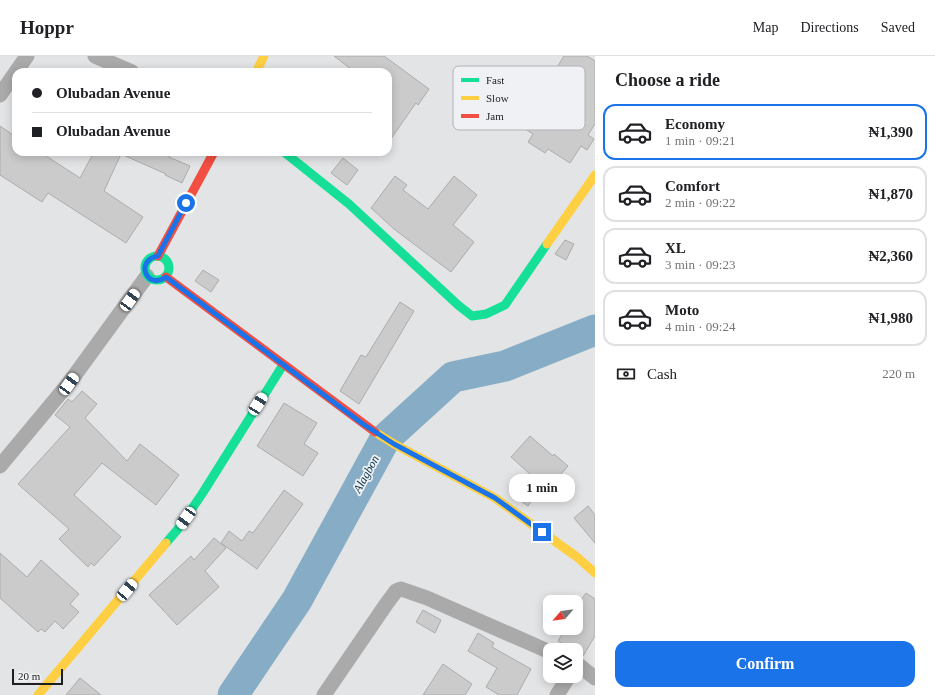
<!DOCTYPE html>
<meta charset="utf-8">
<style>
:root{--surface:#fff;--page:#f2f2f2;--text:#202124;--muted:#757577;--line:#e0e0e0;--accent:#1a73e8}
body{margin:0;font-family:Georgia,serif;background:var(--page);color:var(--text);height:100vh;display:flex;flex-direction:column;font-size:15px;white-space:nowrap}
*{box-sizing:border-box;margin:0}
p{font-size:13px;color:var(--muted)}
.icon{flex:none;width:22px;height:22px;fill:none;stroke:currentColor;stroke-width:2;stroke-linecap:round;stroke-linejoin:round}
.map{position:relative;flex:1;overflow:hidden}
.details{display:flex;flex-direction:column;background:var(--surface);width:340px}
.details>*{flex:none}
.guide{position:absolute;left:12px;top:12px;width:380px;height:88px;border-radius:12px;box-shadow:0 2px 10px #0003;display:grid;align-content:center;height:88px;padding:0 20px;background:var(--surface)}
.needle{width:26px;rotate:242deg}
.tools{position:absolute;left:543px;top:539px;display:grid;gap:8px}
.tools a{display:grid;place-items:center;width:40px;height:40px;border-radius:8px;background:var(--surface);box-shadow:0 2px 10px #0003;font-size:20px}
.scale{position:absolute;left:12px;bottom:10px;width:51px;box-sizing:border-box;padding-left:4px;border:2px solid #1e1f20;border-top:0;font-size:11px;line-height:14px;white-space:nowrap;color:#1e1f20;-webkit-text-stroke:3px #f0f1f4;paint-order:stroke}
.end{position:absolute;width:18px;height:18px;margin:-9px;border:5px solid #1a73e8;background:#fff;box-shadow:0 0 0 2px #fff}
.from{border-radius:50%}
.bubble{position:absolute;height:28px;border-radius:12px;background:var(--surface);box-shadow:0 2px 10px #0003;font-size:13px;font-weight:800;line-height:28px;text-align:center}
.car{position:absolute;width:12px;height:24px;margin:-12px -6px;border-radius:5px;box-shadow:0 0 3px 1px #0007;background:linear-gradient(#fff 24%,#345 0 40%,#fff 0 76%,#345 0 86%,#fff 0)}
.guide b{display:flex;align-items:center;gap:14px;height:38px;font-size:15px}
.guide b+b{border-top:1px solid var(--line)}
.guide i{width:10px;height:10px;background:var(--text)}
ul{padding:0;list-style:none}
li{display:flex;align-items:center;gap:12px;height:56px;margin:0 8px 6px;padding:0 12px;border:2px solid var(--line);border-radius:12px}
li div{flex:1}
li b{display:block;font-size:15px}
li em{font-style:normal;font-weight:800}
li.active{border-color:var(--accent)}
li>.icon{width:36px;height:36px;stroke-width:1.5}
h2{padding:0 20px;font-size:18px;line-height:48px}
.pay{display:flex;align-items:center;gap:10px;height:44px;padding:0 20px;font-size:15px}
.pay p{margin-inline-start:auto}
.action{display:flex;gap:8px;margin-top:auto;padding:8px 20px}
.action a{flex:1;height:46px;border-radius:12px;background:var(--accent);color:#fff;font-size:16px;font-weight:800;line-height:46px;text-align:center}
header{display:flex;align-items:center;gap:24px;box-sizing:border-box;height:56px;padding:0 20px;background:var(--surface);border-bottom:1px solid var(--line)}
header strong{font-size:19px}
nav{display:flex;gap:22px;margin-inline-start:auto;font-size:14px}
main{display:flex;flex:1;min-height:0}
.map>svg:first-child{display:block}
</style>
<header>
<strong>Hoppr</strong>
<nav><a>Map</a><a>Directions</a><a>Saved</a></nav>
</header>
<main>
<div class="map">
<svg width="595" height="639" viewBox="0 0 595 639">
<rect width="100%" height="100%" fill="#e3e4e6"/>
<g fill="none" stroke-linecap="round" stroke-linejoin="round">
<path stroke="#87adc6" stroke-width="31" d="M 233,639 L 297,544 L 385,383 L 453,321 L 505,310 L 595,274"/>
</g>
<path fill="#cbcbcc" stroke="#acacad" d="M 334,0 L 384,0 L 429,33 L 418,49 L 416,47 L 388,87 L 388,16 L 355,16 Z
M 564,0 L 587,0 L 595,5 L 595,68 L 588,79 L 594,83 L 587,94 L 581,90 L 570,107 L 548,93 L 545,97 L 528,86 L 533,78 L 522,71 L 556,17 L 554,16 Z
M 0,70 L 16,81 L 16,96 L 40,96 L 80,122 L 94,96 L 171,96 L 169,101 L 190,110 L 182,127 L 165,119 L 166,118 L 121,98 L 104,135 L 143,161 L 126,187 L 48,137 L 42,146 L 0,119 Z
M 343,102 L 358,114 L 347,129 L 331,117 Z
M 395,120 L 407,129 L 403,134 L 428,153 L 454,120 L 477,139 L 453,169 L 474,186 L 451,216 L 394,173 L 371,152 Z
M 565,184 L 574,188 L 566,204 L 555,198 Z
M 203,214 L 219,224 L 211,236 L 195,225 Z
M 400,246 L 414,255 L 359,348 L 340,335 L 361,299 L 366,301 Z
M 82,335 L 97,348 L 85,362 L 127,405 L 140,388 L 179,419 L 156,449 L 102,407 L 74,439 L 121,481 L 94,510 L 91,507 L 88,511 L 59,483 L 69,473 L 18,428 L 70,371 L 55,359 L 68,343 L 72,346 Z
M 284,347 L 317,367 L 304,388 L 318,397 L 303,420 L 257,390 Z
M 530,380 L 553,400 L 554,398 L 568,410 L 548,433 L 543,429 L 528,450 L 515,441 L 531,419 L 511,401 Z
M 284,434 L 303,448 L 257,513 L 221,487 L 229,475 L 242,485 L 249,475 L 253,477 Z
M 588,450 L 595,459 L 595,487 L 574,462 Z
M 214,482 L 226,492 L 205,515 L 219,531 L 177,569 L 149,539 L 191,500 L 194,504 Z
M 0,497 L 27,521 L 41,504 L 79,538 L 70,548 L 79,556 L 63,573 L 55,565 L 45,576 L 41,573 L 38,576 L 0,542 Z
M 586,537 L 595,543 L 595,580 L 583,600 L 576,596 L 576,594 L 572,594 L 558,585 L 566,572 L 576,572 L 576,551 Z
M 423,554 L 441,564 L 435,577 L 416,566 Z
M 478,577 L 494,587 L 492,591 L 531,613 L 517,639 L 499,639 L 486,631 L 497,612 L 468,595 Z
M 443,608 L 472,628 L 465,639 L 423,639 Z
M 80,622 L 101,639 L 66,639 Z"/>
<g fill="none" stroke-linecap="round" stroke-linejoin="round">
<path stroke="#aaa" stroke-width="15" d="M 95,0 L 132,16
M 0,39 L 27,0
M 0,410 L 69,327 L 147,220
M 576,607 L 595,622
M 324,639 L 387,547 L 396,535 L 401,533 L 427,542 L 550,596
M 557,639 L 569,620"/>
<path stroke="#16e098" stroke-width="9" d="M 284,96 L 349,148 L 458,249 L 472,260 L 486,258 L 505,249 L 547,188
M145 212a12 12 0 1 1 24 0a12 12 0 1 1-24 0Z
M 166,487 L 178,473 L 202,438 L 283,309"/>
<path stroke="#ffcf43" stroke-width="9" d="M 256,16 L 264,0
M 547,188 L 595,119
M 375,376 L 394,388 L 495,442 L 577,501 L 595,517
M 38,639 L 166,487"/>
<path stroke="#f24e42" stroke-width="9" d="M 158,200 L 214,96
M 166,221 L 375,376"/>
</g>
<g fill="none" stroke-linecap="round" stroke-linejoin="round">
<path stroke="#1a73e8" stroke-width="5" d="M 186,147 L 158,200 C 134,204 147,235 166,221 L 363,368 L 394,388 L 495,442 L 542,476"/>
</g>
<g text-anchor="middle" dominant-baseline="central" stroke-width="3.5" stroke-linejoin="round" paint-order="stroke">
<g font-size="12" font-style="italic" fill="#002d46" stroke="#f0f1f4">
<text transform="translate(366 418) rotate(-61)">Alagbon</text>
</g>
</g>
<rect x="453" y="10" width="132" height="64" rx="6" fill="#f0f1f4" stroke="#b1b2b4" stroke-width="1"/>
<rect x="461" y="22" width="18" height="4" fill="#16e098"/>
<rect x="461" y="40" width="18" height="4" fill="#ffcf43"/>
<rect x="461" y="58" width="18" height="4" fill="#f24e42"/>
<g font-size="11" fill="#1e1f20">
<text x="486" y="28">Fast</text>
<text x="486" y="46">Slow</text>
<text x="486" y="64">Jam</text>
</g>
</svg>
<div class="tools">
<a><svg class="needle" viewBox="-14 -14 28 28"><path d="M0-13l5 13h-10z" fill="#e53935"/><path d="M0 13l5-13h-10z" fill="#757577"/></svg></a>
<a><svg class="icon" aria-label="layers" viewBox="0 0 24 24"><path d="M12 4l9 5-9 5-9-5zM3 14l9 5 9-5"/></svg></a>
</div>
<div class="scale">20 m</div>
<i class="end from" style="left:186px;top:147px"></i>
<i class="end" style="left:542px;top:476px"></i>
<div class="bubble" style="left:509px;top:418px;width:66px">1 min</div>
<i class="car" style="left:130px;top:244px;rotate:36deg"></i>
<i class="car" style="left:69px;top:328px;rotate:36deg"></i>
<i class="car" style="left:258px;top:348px;rotate:32deg"></i>
<i class="car" style="left:186px;top:462px;rotate:215deg"></i>
<i class="car" style="left:127px;top:534px;rotate:40deg"></i>
<div class="guide">
<b><i class="from"></i>Olubadan Avenue</b>
<b><i></i>Olubadan Avenue</b>
</div>
</div>
<section class="details">
<h2>Choose a ride</h2>
<ul>
<li class="active"><svg class="icon" aria-label="car" viewBox="0 0 24 24"><path d="M5 17H2v-5l4-1 3-4h7l3 4 3 1v5h-3M9 17h6M6 11h13"/><circle cx="7" cy="17" r="2"/><circle cx="17" cy="17" r="2"/></svg><div><b>Economy</b><p>1 min · 09:21</p></div><em>₦1,390</em></li>
<li><svg class="icon" aria-label="car" viewBox="0 0 24 24"><path d="M5 17H2v-5l4-1 3-4h7l3 4 3 1v5h-3M9 17h6M6 11h13"/><circle cx="7" cy="17" r="2"/><circle cx="17" cy="17" r="2"/></svg><div><b>Comfort</b><p>2 min · 09:22</p></div><em>₦1,870</em></li>
<li><svg class="icon" aria-label="car" viewBox="0 0 24 24"><path d="M5 17H2v-5l4-1 3-4h7l3 4 3 1v5h-3M9 17h6M6 11h13"/><circle cx="7" cy="17" r="2"/><circle cx="17" cy="17" r="2"/></svg><div><b>XL</b><p>3 min · 09:23</p></div><em>₦2,360</em></li>
<li><svg class="icon" aria-label="car" viewBox="0 0 24 24"><path d="M5 17H2v-5l4-1 3-4h7l3 4 3 1v5h-3M9 17h6M6 11h13"/><circle cx="7" cy="17" r="2"/><circle cx="17" cy="17" r="2"/></svg><div><b>Moto</b><p>4 min · 09:24</p></div><em>₦1,980</em></li>
</ul>
<div class="pay"><svg class="icon" aria-label="cash" viewBox="0 0 24 24"><path d="M3 7h18v10H3z"/><circle cx="12" cy="12" r="2"/></svg>Cash<p>220 m</p></div>
<div class="action"><a>Confirm</a></div>
</section>
</main>
